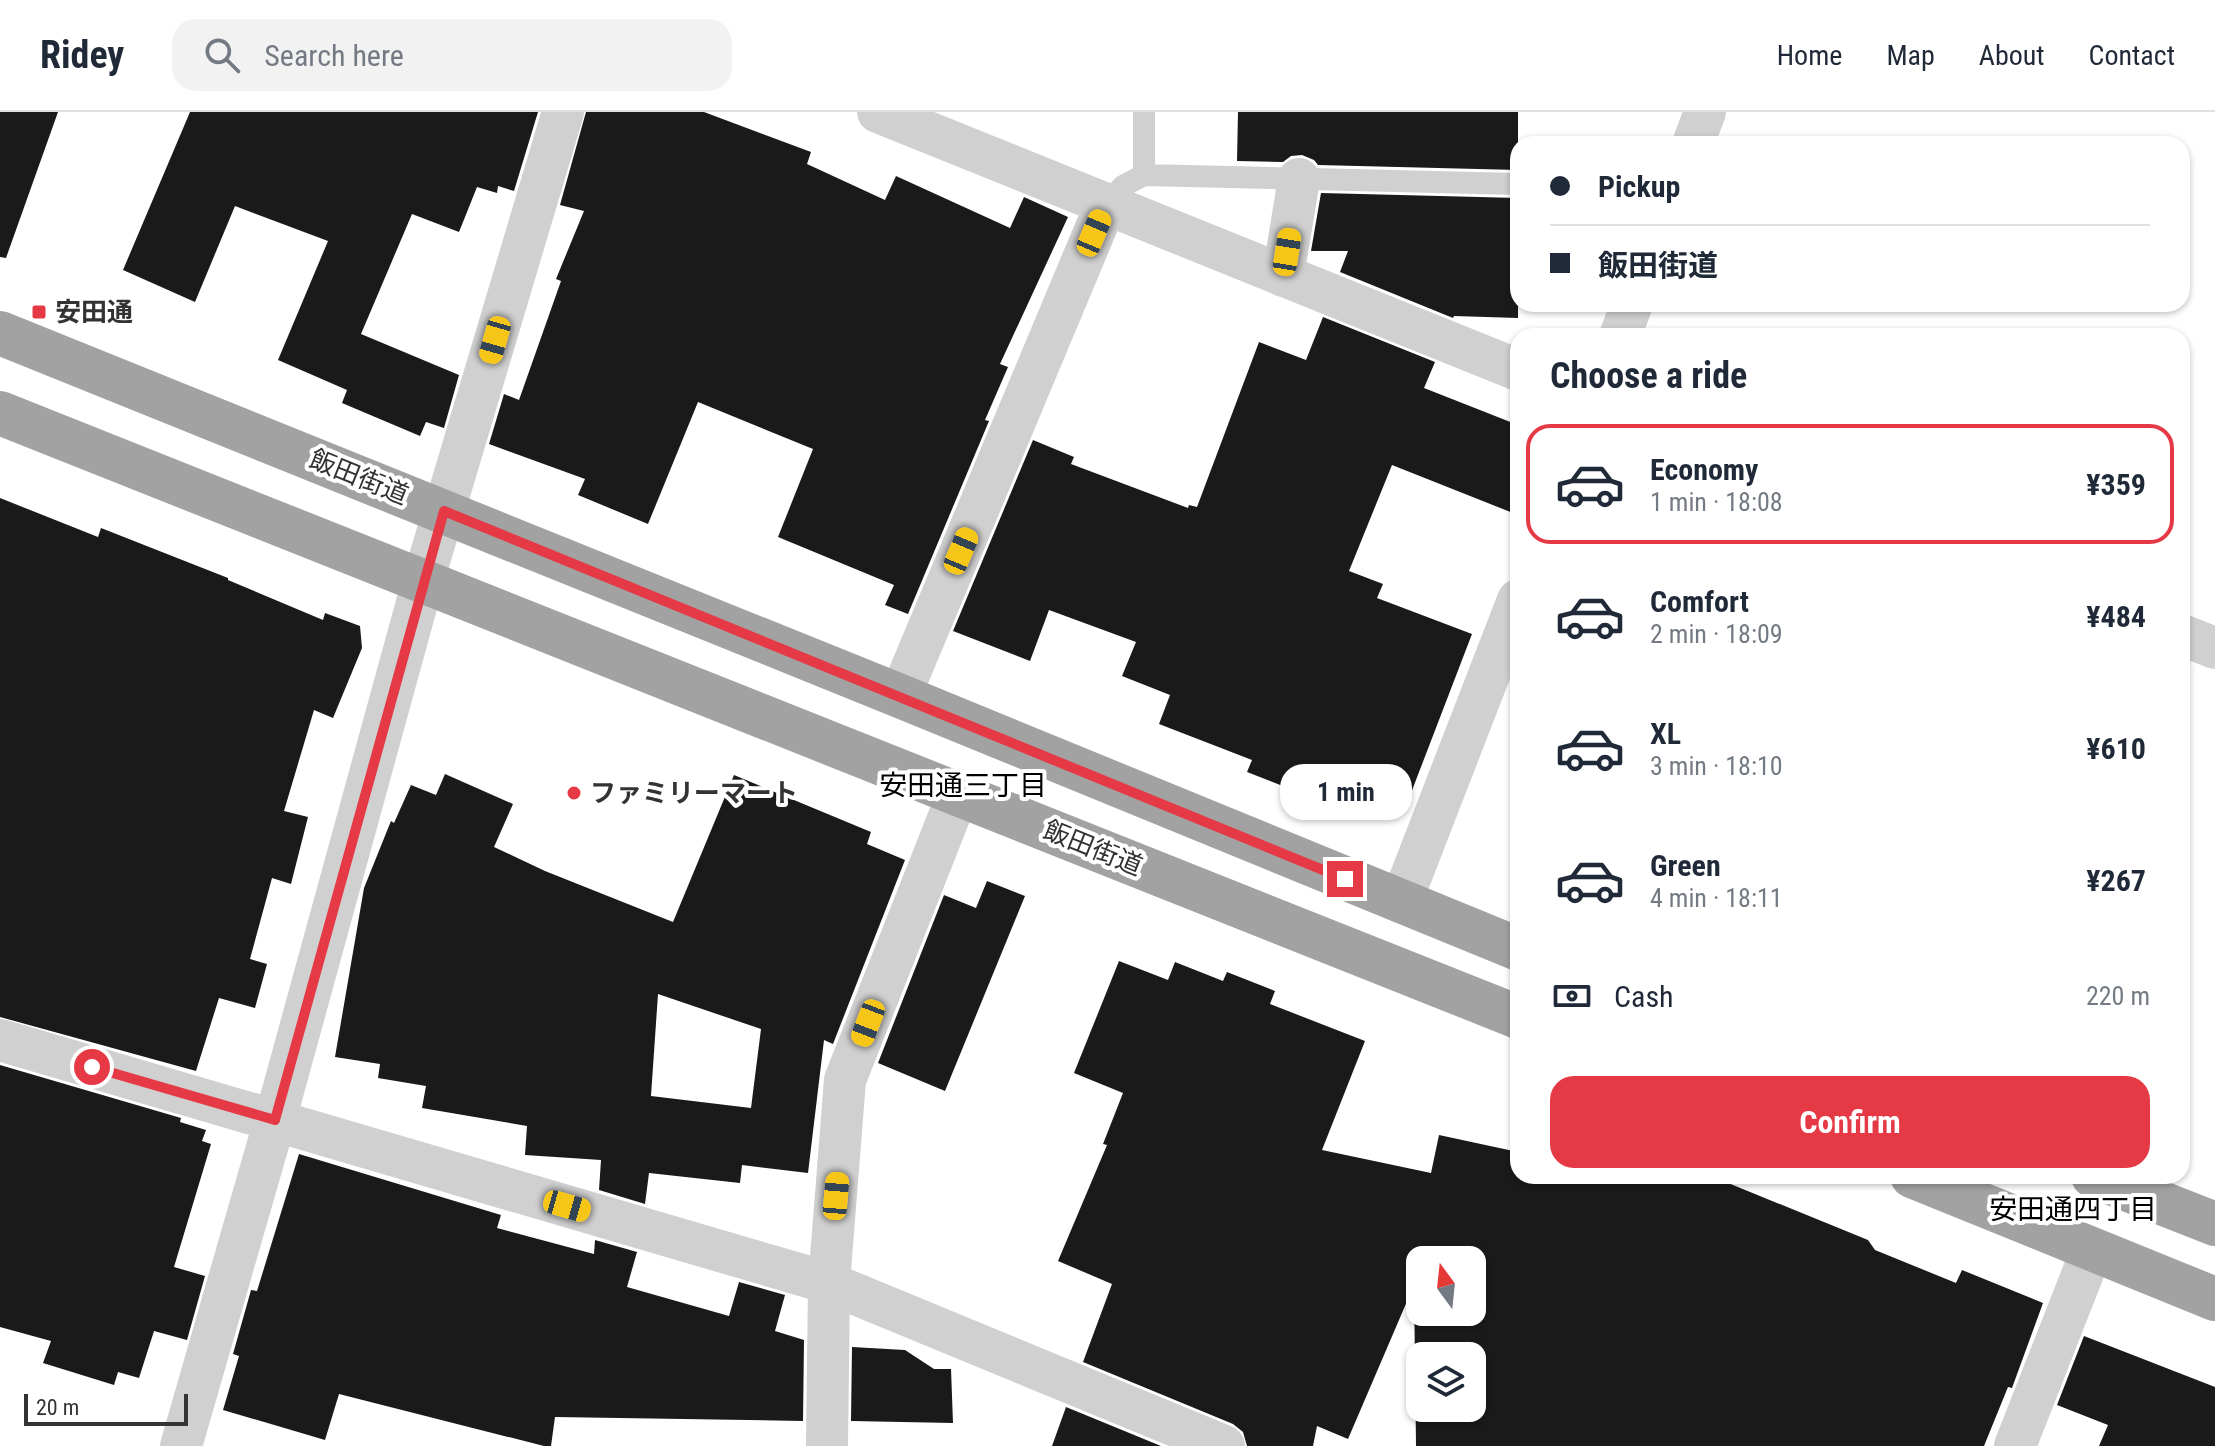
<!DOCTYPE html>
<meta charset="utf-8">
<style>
:root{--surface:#fff;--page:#f2f2f3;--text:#1f2937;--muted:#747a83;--line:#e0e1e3;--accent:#e63946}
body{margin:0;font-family:"Roboto Condensed","Noto Sans JP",sans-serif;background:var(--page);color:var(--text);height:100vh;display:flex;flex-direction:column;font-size:30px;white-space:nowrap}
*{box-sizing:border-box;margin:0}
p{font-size:26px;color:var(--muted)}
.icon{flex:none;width:44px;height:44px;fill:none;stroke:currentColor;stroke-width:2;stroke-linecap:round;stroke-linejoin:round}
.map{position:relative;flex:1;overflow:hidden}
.sheet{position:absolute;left:1510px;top:216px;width:680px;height:856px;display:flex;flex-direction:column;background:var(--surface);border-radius:24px;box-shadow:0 2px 6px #0004}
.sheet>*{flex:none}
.hud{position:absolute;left:1510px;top:24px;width:680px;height:176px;border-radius:24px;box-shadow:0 2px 6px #0004;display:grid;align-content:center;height:176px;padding:0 40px;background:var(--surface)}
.needle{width:52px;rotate:345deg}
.tools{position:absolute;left:1406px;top:1134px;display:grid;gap:16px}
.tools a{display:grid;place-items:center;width:80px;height:80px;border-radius:16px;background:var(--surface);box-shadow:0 2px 6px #0004;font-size:40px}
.scale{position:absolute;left:24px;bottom:20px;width:164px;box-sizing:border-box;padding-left:8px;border:4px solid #333;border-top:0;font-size:22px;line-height:28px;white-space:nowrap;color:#333;-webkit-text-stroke:6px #fff;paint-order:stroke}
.end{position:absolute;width:36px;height:36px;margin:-18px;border:10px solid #e63946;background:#fff;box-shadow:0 0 0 4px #fff}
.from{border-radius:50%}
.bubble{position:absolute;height:56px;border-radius:24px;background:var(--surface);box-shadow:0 2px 6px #0004;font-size:26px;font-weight:700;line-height:56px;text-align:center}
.car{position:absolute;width:24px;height:48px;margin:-24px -12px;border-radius:10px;box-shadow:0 0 6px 2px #0007;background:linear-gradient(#f5c518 24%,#345 0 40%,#f5c518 0 76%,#345 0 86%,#f5c518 0)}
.hud b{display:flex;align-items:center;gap:28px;height:76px;font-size:30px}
.hud b+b{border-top:2px solid var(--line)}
.hud i{width:20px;height:20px;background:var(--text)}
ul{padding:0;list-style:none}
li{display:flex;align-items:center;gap:24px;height:120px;margin:0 16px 12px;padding:0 24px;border:4px solid transparent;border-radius:24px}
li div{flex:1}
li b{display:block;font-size:30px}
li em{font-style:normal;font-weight:700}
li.on{border-color:var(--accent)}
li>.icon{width:72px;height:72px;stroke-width:1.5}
h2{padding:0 40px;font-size:36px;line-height:96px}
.pay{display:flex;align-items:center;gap:20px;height:88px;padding:0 40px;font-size:30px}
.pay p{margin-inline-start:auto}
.primary-button{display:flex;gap:16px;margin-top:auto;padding:16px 40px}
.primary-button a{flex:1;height:92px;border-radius:24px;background:var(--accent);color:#fff;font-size:32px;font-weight:700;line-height:92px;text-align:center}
header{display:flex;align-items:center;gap:48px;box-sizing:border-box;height:112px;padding:0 40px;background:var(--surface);border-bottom:2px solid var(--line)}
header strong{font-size:38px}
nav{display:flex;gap:44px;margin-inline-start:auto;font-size:28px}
.search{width:560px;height:72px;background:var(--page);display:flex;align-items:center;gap:20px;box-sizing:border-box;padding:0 28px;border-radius:24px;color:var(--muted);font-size:30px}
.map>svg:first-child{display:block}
</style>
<header>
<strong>Ridey</strong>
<div class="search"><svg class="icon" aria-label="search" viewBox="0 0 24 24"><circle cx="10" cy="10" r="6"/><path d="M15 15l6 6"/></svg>Search here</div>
<nav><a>Home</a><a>Map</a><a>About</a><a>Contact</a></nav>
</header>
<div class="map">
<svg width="2215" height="1334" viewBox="0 0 2215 1334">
<rect width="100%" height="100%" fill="#fff"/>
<path fill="#1a1a1a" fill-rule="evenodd" d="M 0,0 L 58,0 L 6,146 L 0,145 Z
M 190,0 L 538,0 L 514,79 L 498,74 L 497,81 L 477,75 L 459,120 L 412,102 L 361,222 L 459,263 L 444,316 L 426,310 L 420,324 L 342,291 L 347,278 L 278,248 L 328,129 L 235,94 L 195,190 L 123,158 Z
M 586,0 L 704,0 L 811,40 L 807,52 L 885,88 L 896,64 L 1010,116 L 1024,85 L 1068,105 L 1000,252 L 1008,255 L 985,308 L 989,309 L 908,502 L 885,493 L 894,473 L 778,425 L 813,337 L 698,290 L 648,412 L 578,383 L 585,367 L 489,332 L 504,282 L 519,288 L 561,169 L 556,167 L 584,99 L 560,93 Z
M 1238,0 L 1518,0 L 1518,58 L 1318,53 L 1314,48 L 1302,43 L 1291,44 L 1283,50 L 1237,49 Z
M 1321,81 L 1518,86 L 1518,206 L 1454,204 L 1453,206 L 1340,160 L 1348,139 L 1311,139 Z
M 1323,205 L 1435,250 L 1424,276 L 1518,313 L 1518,403 L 1392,353 L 1349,459 L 1383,472 L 1377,486 L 1472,522 L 1406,694 L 1351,674 L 1342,697 L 1247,660 L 1252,648 L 1159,612 L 1170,583 L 1122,564 L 1136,530 L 1049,498 L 1030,549 L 953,519 L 1033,328 L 1074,345 L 1071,352 L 1188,396 L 1189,393 L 1197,395 L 1259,230 L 1306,248 Z
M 0,386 L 98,425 L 101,416 L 228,466 L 228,468 L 323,508 L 325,501 L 360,514 L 362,536 L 333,606 L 314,598 L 284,699 L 308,705 L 291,772 L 272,766 L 250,847 L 267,852 L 255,896 L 219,886 L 196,959 L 0,905 Z
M 445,662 L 513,692 L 494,735 L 545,759 L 673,810 L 734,663 L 871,720 L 867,732 L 905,748 L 833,932 L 824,928 L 808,1061 L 742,1053 L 740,1071 L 649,1061 L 645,1092 L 599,1078 L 601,1048 L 525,1043 L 527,1014 L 422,996 L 426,974 L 378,966 L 380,952 L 335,945 L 364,776 L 391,709 L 394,711 L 411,673 L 436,683 ZM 658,882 L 761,917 L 751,996 L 651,984 Z
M 987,769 L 1025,784 L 945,979 L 878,951 L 944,783 L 976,796 Z
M 1119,849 L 1168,868 L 1175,850 L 1223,869 L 1227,860 L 1275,879 L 1270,892 L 1365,929 L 1322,1038 L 1431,1061 L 1439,1023 L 1518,1040 L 1518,1064 L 1711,1064 L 1868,1128 L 1875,1138 L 1956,1171 L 1962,1158 L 2043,1191 L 2012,1276 L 2008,1275 L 1984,1334 L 1416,1334 L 1414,1173 L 1348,1327 L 1317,1314 L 1313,1334 L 1247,1334 L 1243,1320 L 1233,1312 L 1083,1250 L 1112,1172 L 1058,1149 L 1107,1033 L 1103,1032 L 1123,981 L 1074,961 ZM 1420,1148 L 1472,1148 L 1472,1200 L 1420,1200 ZM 1420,1244 L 1472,1244 L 1472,1296 L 1420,1296 Z
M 0,953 L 181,1006 L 180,1010 L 206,1018 L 202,1029 L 211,1032 L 174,1155 L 205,1164 L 187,1228 L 154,1219 L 139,1266 L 118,1260 L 114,1273 L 43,1251 L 51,1229 L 0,1215 Z
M 299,1042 L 501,1103 L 497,1116 L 594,1142 L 595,1128 L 637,1140 L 627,1175 L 729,1204 L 739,1170 L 785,1183 L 775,1219 L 804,1228 L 803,1309 L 555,1305 L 551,1334 L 544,1334 L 339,1282 L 325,1328 L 223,1298 L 239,1244 L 233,1242 L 251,1178 L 257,1179 Z
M 2084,1224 L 2215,1275 L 2215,1334 L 2099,1334 L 2108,1313 L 2057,1293 Z
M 852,1235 L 905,1238 L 934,1257 L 951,1257 L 953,1311 L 851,1309 Z
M 1066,1295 L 1161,1334 L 1052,1334 Z"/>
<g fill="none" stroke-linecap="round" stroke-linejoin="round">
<path stroke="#d0d0d0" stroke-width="22" d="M 1144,63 L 1144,0
M 1106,92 L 1123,74 L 1144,63 L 1518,72"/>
<path stroke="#d0d0d0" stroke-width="42" d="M 878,0 L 1518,258
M 1693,32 L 1705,0
M 1283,164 L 1299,67
M 1620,224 L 1632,192
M 2182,523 L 2215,536
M 900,584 L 1106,92
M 1401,790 L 1518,488
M 0,928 L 829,1171 L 1224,1334
M 181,1334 L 275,1008 L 423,469 L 563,0
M 827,1334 L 829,1171 L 845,968 L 958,682
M 2015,1334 L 2092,1138"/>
<path stroke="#a2a2a2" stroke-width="44" d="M 0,221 L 900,584 L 1518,837
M 0,301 L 1518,905
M 1912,1064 L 2215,1187
M 2093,1064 L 2215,1112"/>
</g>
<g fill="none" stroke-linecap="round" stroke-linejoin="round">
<path stroke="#e63946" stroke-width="10" d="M 92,955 L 275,1008 L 444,399 L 1345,767"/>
</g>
<g fill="#e63946" stroke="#fff" stroke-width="3">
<rect x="31" y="192" width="16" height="16" rx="4"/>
<circle cx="574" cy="681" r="8"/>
</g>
<g text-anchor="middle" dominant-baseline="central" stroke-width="8" stroke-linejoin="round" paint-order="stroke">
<g font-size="26" font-weight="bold" fill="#333" stroke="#fff" text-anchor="start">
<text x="55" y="200">安田通</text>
<text x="590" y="681">ファミリーマート</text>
</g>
<g font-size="26" fill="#333" stroke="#fff">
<text transform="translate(359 365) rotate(22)">飯田街道</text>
<text transform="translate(1093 736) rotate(22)">飯田街道</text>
</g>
<g font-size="28" fill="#000" stroke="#fff">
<text x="963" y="673">安田通三丁目</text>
<text x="2073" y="1097">安田通四丁目</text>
</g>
</g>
</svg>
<div class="tools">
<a><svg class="needle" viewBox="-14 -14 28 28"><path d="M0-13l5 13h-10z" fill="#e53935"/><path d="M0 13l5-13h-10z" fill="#747a83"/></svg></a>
<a><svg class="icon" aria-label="layers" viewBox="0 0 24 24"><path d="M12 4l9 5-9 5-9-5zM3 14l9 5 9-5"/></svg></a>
</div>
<div class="scale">20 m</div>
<i class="end from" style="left:92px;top:955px"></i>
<i class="end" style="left:1345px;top:767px"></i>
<div class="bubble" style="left:1280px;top:652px;width:132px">1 min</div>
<i class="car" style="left:1094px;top:121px;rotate:23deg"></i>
<i class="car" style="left:1287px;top:140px;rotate:9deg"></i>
<i class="car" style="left:495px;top:228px;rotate:196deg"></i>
<i class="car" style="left:961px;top:439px;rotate:23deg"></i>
<i class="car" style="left:868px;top:911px;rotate:201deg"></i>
<i class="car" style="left:836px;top:1084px;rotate:5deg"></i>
<i class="car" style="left:567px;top:1094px;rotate:106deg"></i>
<div class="hud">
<b><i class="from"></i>Pickup</b>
<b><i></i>飯田街道</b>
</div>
<section class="sheet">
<h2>Choose a ride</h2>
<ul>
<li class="on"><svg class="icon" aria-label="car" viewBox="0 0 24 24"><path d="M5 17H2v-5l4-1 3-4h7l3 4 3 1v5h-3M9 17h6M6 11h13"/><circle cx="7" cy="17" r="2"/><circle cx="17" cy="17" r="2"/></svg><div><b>Economy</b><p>1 min · 18:08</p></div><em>¥359</em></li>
<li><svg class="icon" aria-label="car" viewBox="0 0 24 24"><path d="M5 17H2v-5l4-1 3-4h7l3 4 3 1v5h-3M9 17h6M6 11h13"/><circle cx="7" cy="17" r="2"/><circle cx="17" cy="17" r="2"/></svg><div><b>Comfort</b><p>2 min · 18:09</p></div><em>¥484</em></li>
<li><svg class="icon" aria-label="car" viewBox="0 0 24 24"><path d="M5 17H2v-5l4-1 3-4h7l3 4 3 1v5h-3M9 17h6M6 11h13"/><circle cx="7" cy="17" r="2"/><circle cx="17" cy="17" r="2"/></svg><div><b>XL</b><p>3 min · 18:10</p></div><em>¥610</em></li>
<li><svg class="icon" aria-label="car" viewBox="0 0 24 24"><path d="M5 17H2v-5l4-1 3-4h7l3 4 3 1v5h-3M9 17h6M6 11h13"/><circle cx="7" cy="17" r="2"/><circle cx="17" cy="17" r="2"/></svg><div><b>Green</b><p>4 min · 18:11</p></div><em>¥267</em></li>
</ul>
<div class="pay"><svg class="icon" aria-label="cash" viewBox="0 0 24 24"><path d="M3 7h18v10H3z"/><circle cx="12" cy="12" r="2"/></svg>Cash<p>220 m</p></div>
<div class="primary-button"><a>Confirm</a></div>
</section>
</div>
